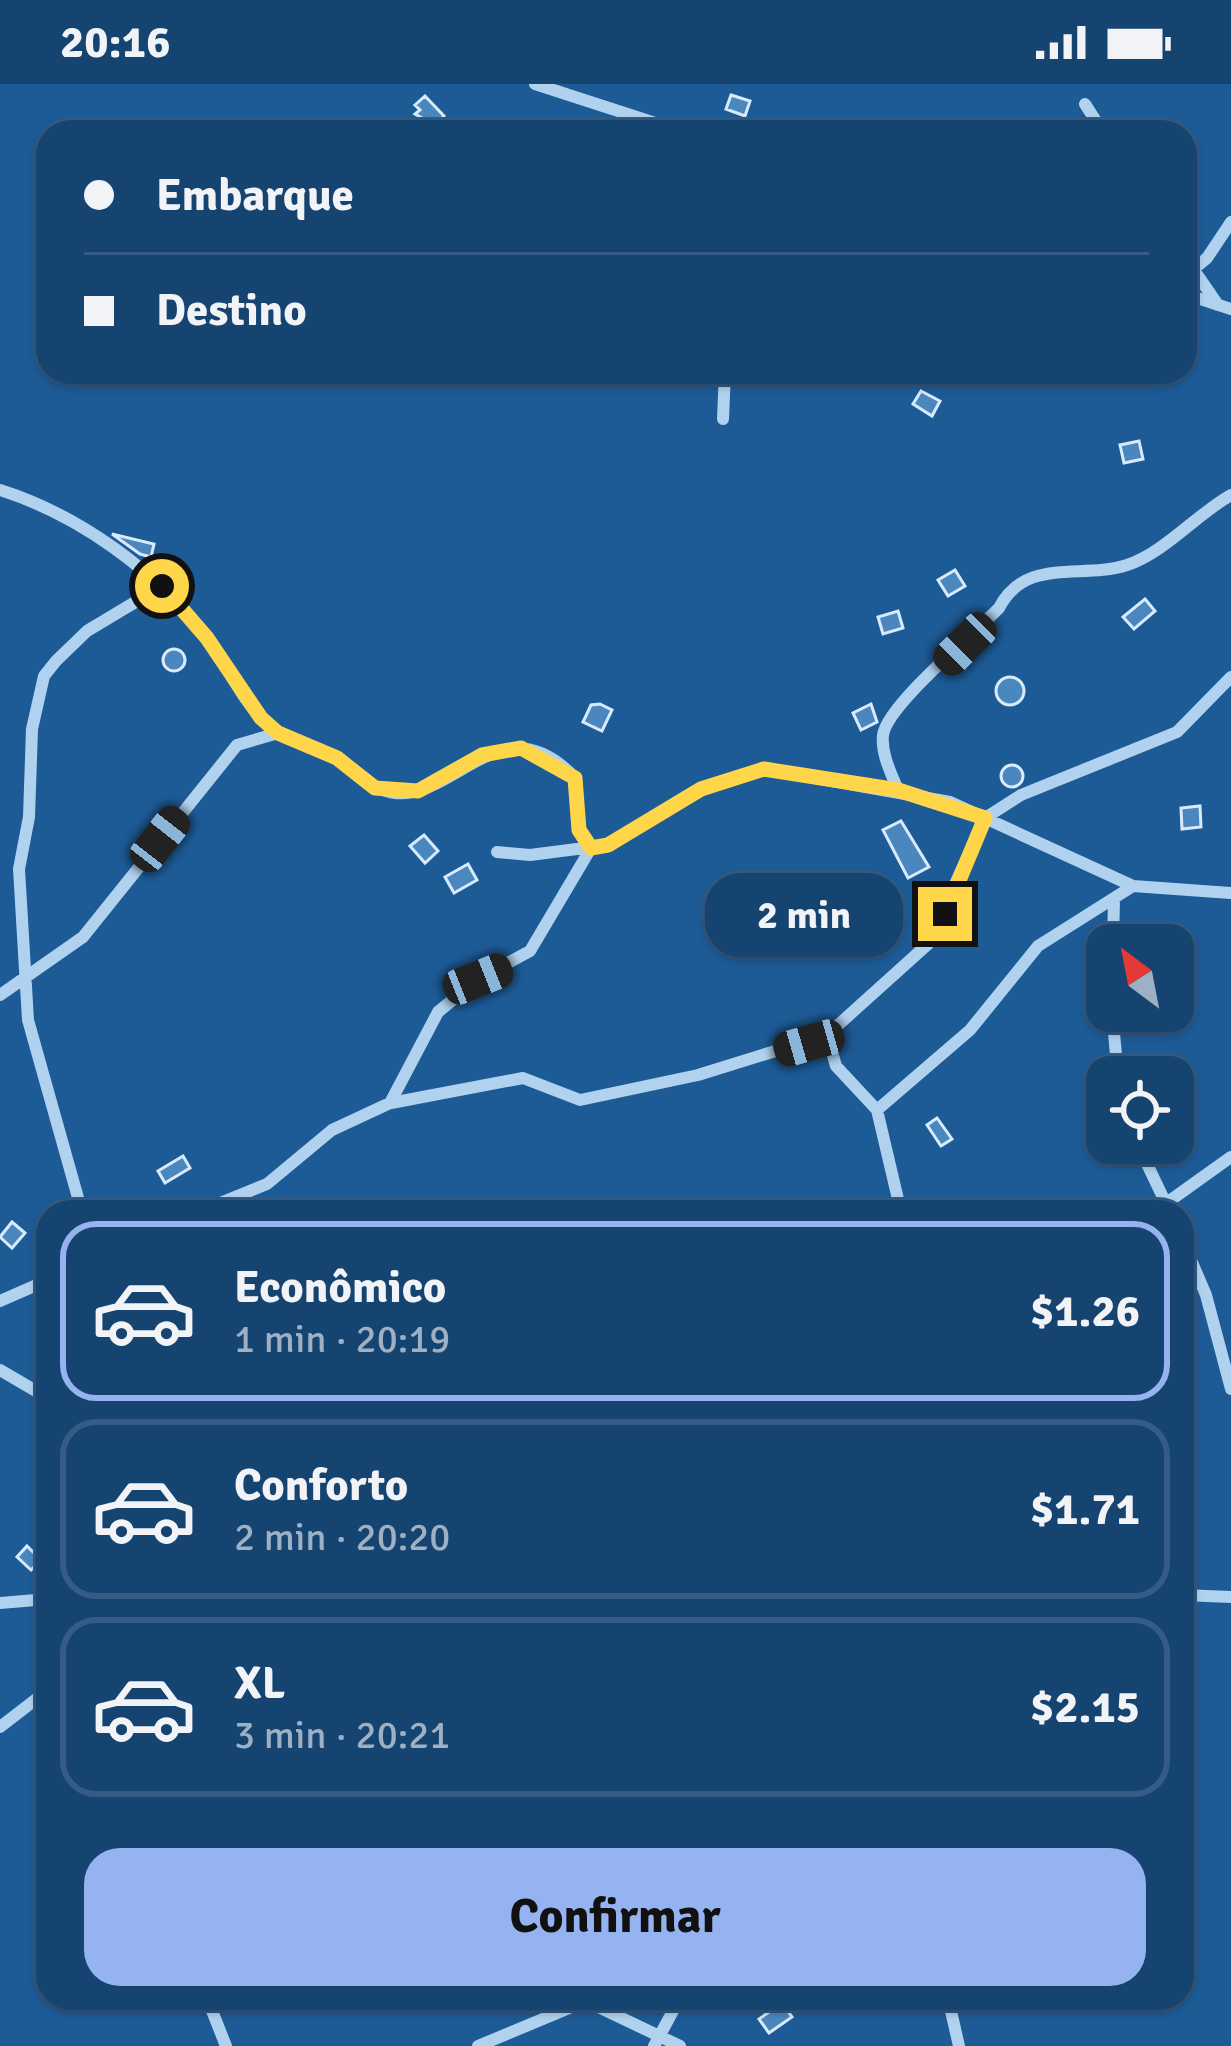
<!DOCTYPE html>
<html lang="pt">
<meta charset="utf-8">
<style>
:root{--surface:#164471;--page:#1f4b76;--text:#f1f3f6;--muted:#9eb0c3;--line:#355c84;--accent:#95b2f1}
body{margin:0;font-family:Signika,sans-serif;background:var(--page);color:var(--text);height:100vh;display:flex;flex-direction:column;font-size:45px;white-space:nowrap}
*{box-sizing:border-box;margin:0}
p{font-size:39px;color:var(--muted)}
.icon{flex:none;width:66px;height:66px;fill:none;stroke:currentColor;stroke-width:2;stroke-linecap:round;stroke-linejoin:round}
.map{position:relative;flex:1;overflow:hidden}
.sheet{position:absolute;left:36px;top:1116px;width:1158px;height:810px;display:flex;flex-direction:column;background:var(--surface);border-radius:36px;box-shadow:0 3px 9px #0004,0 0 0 3px var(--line)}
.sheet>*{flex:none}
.banner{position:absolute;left:36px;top:36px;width:1161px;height:264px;border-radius:36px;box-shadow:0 3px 9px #0004,0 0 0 3px var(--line);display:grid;align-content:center;height:264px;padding:0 48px;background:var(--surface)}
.needle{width:78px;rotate:328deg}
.fabs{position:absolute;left:1086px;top:840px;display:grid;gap:24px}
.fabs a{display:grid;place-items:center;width:108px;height:108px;border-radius:24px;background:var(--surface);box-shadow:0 3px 9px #0004,0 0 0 3px var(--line);font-size:60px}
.end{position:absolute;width:54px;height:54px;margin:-27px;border:15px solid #ffd54a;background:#111;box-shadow:0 0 0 6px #111}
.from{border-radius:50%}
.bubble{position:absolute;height:84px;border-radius:36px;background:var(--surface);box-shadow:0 3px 9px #0004,0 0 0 3px var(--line);font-size:39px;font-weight:800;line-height:84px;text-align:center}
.car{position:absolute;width:36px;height:72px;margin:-36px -18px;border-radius:15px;box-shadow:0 0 9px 3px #0007;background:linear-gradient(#222 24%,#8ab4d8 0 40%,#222 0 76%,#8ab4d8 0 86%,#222 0)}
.banner b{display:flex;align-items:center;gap:42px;height:114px;font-size:45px}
.banner b+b{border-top:3px solid var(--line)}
.banner i{width:30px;height:30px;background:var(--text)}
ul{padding:21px 0 0;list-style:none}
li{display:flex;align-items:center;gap:36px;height:180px;margin:0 24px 18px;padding:0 24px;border:6px solid var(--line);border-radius:36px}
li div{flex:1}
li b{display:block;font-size:45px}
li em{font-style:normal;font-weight:800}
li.current{border-color:var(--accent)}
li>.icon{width:108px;height:108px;stroke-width:1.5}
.action{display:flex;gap:24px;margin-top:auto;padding:24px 48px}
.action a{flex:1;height:138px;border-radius:36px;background:var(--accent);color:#111;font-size:48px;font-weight:800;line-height:138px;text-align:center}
.status{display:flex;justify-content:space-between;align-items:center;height:84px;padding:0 60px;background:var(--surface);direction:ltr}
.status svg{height:33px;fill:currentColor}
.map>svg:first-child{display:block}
</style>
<div class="status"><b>20:16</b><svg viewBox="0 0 49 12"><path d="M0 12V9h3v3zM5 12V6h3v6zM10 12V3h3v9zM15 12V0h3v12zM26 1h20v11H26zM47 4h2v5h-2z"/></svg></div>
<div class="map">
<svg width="1231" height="1962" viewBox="0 0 1231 1962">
<rect width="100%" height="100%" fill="#1d5b97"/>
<path fill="#4a87bf" stroke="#d8eafb" stroke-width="3" d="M 731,11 L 750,17 L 745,32 L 726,25 Z
M 425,12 L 444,32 L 435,41 L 415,30 L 420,26 L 415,21 Z
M 921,307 L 940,317 L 932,332 L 913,320 Z
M 1139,357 L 1143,375 L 1124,379 L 1120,361 Z
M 112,450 L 154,460 L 151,473 L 140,470 Z
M 955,486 L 965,502 L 948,512 L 938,496 Z
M 1145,515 L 1155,527 L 1134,545 L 1123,533 Z
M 898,527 L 903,544 L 883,550 L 878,533 Z
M163 576a11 11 0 1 1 22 0a11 11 0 1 1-22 0Z
M996 607a14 14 0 1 1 28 0a14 14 0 1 1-28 0Z
M 600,620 L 612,626 L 602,647 L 583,638 L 591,621 Z
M 871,620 L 877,638 L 861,646 L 853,629 Z
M1001 692a11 11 0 1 1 22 0a11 11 0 1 1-22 0Z
M 1200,722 L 1201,743 L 1182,745 L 1181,724 Z
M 901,737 L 929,783 L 908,794 L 883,746 Z
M 424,751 L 438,767 L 425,779 L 410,762 Z
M 468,780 L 477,796 L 454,809 L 445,793 Z
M 811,807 L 821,821 L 796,838 L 786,825 Z
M 937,1034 L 952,1055 L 941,1062 L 927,1041 Z
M 183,1072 L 190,1084 L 165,1099 L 158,1087 Z
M 12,1138 L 25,1149 L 12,1164 L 0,1153 Z
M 27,1462 L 41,1476 L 31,1486 L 17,1473 Z
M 782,1919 L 792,1933 L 769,1949 L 759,1935 Z"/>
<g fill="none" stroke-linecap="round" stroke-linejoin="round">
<path stroke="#b1d2ef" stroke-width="12" d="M 535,0 L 683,48
M 1085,20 L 1103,48
M 1185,173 L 1218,221
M 1185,192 L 1207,174 L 1231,138
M 1185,210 L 1231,225
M 723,335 L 725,288
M 0,406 C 79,431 157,487 207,554 C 227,580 240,614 264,637 C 285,657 313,661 337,675 C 353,684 365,700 383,706 C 448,730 498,612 575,694 L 579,746 L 591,764 L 530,867 L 478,895 L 438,928 L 390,1019 L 332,1046 L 267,1100 L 198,1128
M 898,706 C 891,689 881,670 883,651 C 887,621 975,549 999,524 C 1026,472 1081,496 1127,481 C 1164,469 1197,430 1231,411
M 497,768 L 530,771 L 608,761 L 701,705 L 764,685 L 950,718 L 1133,802 L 1231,809
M 1113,861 L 1114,814
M 0,911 L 83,853 L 237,661 L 278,649
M 1112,927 L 1118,993
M 827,951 L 836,982 L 877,1026 L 901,1128
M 391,1019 L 523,994 L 580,1016 L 698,991 L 827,951 L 928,860 L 985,734 L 1021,711 L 1177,648 L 1231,593
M 877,1026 L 970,946 L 1038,862 L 1133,802
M 1137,1059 L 1170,1128
M 82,1128 L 28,936 L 19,785 L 29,733 L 32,645 L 44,592 L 56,577 L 87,547 L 162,502
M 1154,1128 L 1231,1073
M 1182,1155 L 1206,1211 L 1231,1305
M 0,1217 L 48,1196
M 0,1286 L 48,1314
M 1182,1511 L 1231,1513
M 0,1519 L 48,1515
M 0,1643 L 48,1606
M 207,1914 L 226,1962
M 948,1914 L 959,1962
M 478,1962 L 586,1917 L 680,1962
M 654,1962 L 680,1914"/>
</g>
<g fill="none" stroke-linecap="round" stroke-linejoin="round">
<path stroke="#ffd54a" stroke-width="15" d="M 162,502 L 207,554 L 261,634 L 278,649 L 337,674 L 375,704 L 418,707 L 482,671 L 521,664 L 575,694 L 579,746 L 591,764 L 608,761 L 701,705 L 764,685 L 898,706 L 985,734 L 945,830"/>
</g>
</svg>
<div class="fabs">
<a><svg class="needle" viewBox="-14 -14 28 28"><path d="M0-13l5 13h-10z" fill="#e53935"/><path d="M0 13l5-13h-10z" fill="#9eb0c3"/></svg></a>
<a><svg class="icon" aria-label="locate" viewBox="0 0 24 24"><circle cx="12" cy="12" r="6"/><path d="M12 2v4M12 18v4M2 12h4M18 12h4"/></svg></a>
</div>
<i class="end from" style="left:162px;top:502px"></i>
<i class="end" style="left:945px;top:830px"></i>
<div class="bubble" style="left:705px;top:789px;width:198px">2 min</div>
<i class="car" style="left:965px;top:560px;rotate:225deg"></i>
<i class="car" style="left:160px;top:755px;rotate:38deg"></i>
<i class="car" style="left:478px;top:895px;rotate:68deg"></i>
<i class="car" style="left:809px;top:959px;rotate:254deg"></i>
<div class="banner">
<b><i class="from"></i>Embarque</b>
<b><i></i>Destino</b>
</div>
<section class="sheet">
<ul>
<li class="current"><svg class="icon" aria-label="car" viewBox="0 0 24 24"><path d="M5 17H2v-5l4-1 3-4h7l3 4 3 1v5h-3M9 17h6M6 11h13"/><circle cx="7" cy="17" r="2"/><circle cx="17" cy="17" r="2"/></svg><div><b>Econômico</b><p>1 min · 20:19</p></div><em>$1.26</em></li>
<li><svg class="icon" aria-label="car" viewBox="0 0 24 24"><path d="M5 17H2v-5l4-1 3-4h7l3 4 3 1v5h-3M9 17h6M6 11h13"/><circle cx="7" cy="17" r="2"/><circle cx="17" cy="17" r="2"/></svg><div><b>Conforto</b><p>2 min · 20:20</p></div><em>$1.71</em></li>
<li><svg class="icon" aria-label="car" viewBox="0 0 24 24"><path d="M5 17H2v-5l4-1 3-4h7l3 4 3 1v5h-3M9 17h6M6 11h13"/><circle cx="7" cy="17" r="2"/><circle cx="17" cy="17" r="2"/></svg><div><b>XL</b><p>3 min · 20:21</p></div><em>$2.15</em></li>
</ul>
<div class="action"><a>Confirmar</a></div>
</section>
</div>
